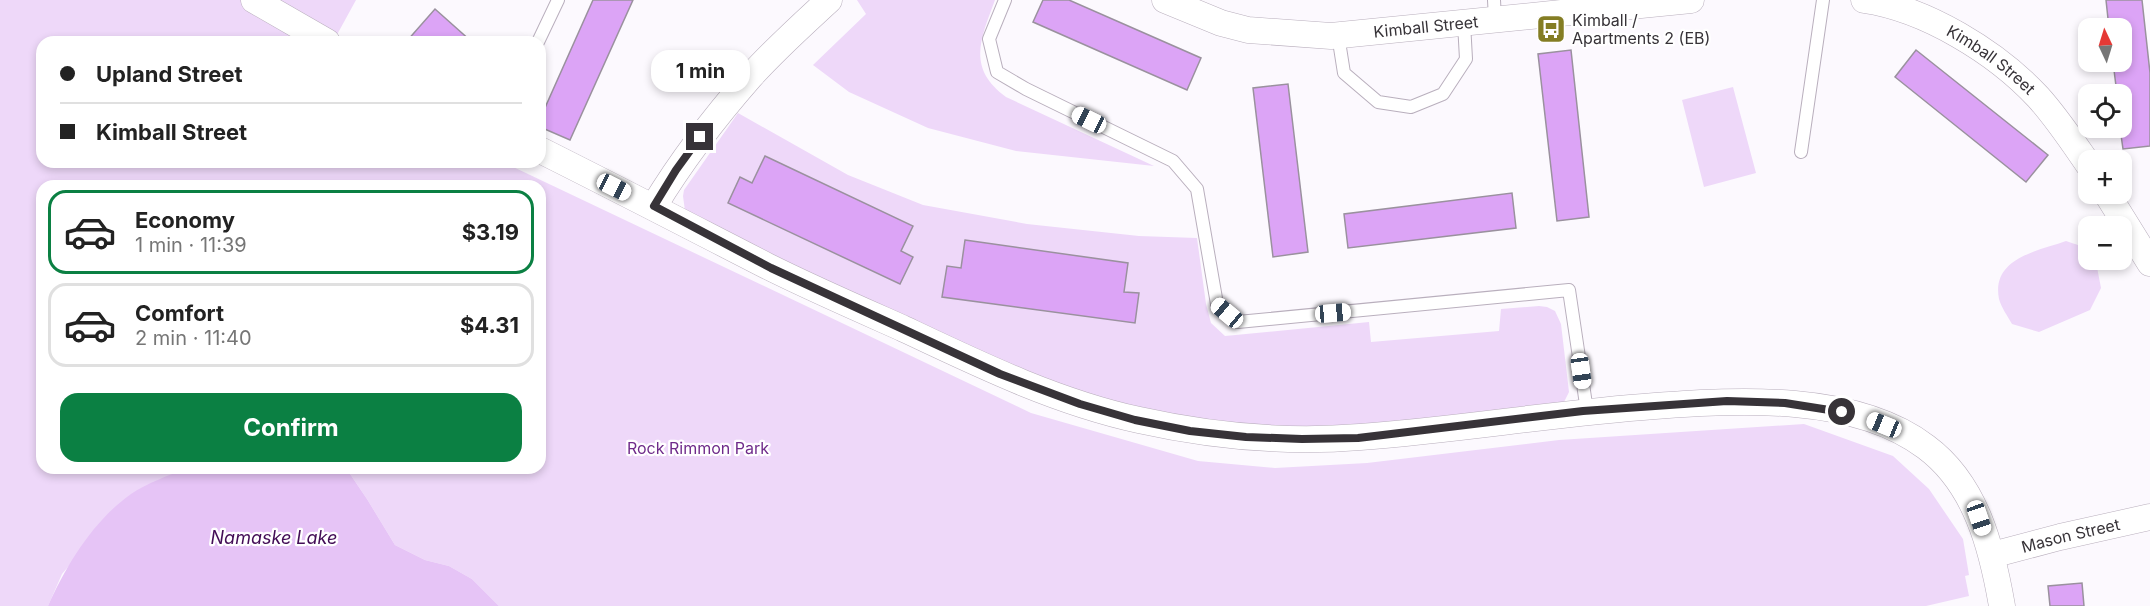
<!DOCTYPE html>
<meta charset="utf-8">
<style>
:root{--surface:#fff;--page:#f6f6f6;--text:#222;--muted:#767676;--line:#e0e0e0;--accent:#0b8043}
body{margin:0;font-family:Inter,sans-serif;background:var(--page);color:var(--text);height:100vh;display:flex;flex-direction:column;font-size:22px;white-space:nowrap}
*{box-sizing:border-box;margin:0}
p{font-size:20px;color:var(--muted)}
.icon{flex:none;width:33px;height:33px;fill:none;stroke:currentColor;stroke-width:2;stroke-linecap:round;stroke-linejoin:round}
.map{position:relative;flex:1;overflow:hidden}
.side{position:absolute;left:36px;top:180px;width:510px;height:294px;display:flex;flex-direction:column;background:var(--surface);border-radius:18px;box-shadow:0 3px 9px #0003}
.side>*{flex:none}
.guide{position:absolute;left:36px;top:36px;width:510px;height:132px;border-radius:18px;box-shadow:0 3px 9px #0003;display:grid;align-content:center;height:132px;padding:0 24px;background:var(--surface)}
.needle{width:39px;rotate:356deg}
.controls{position:absolute;left:2078px;top:18px;display:grid;gap:12px}
.controls a{display:grid;place-items:center;width:54px;height:54px;border-radius:12px;background:var(--surface);box-shadow:0 3px 9px #0003;font-size:30px}
.end{position:absolute;width:27px;height:27px;margin:-14px;border:8px solid #373338;background:#fff;box-shadow:0 0 0 3px #fff}
.from{border-radius:50%}
.bubble{position:absolute;height:42px;border-radius:18px;background:var(--surface);box-shadow:0 3px 9px #0003;font-size:20px;font-weight:700;line-height:42px;text-align:center}
.car{position:absolute;width:18px;height:36px;margin:-18px -9px;border-radius:8px;box-shadow:0 0 4px 2px #0007;background:linear-gradient(#fff 24%,#345 0 40%,#fff 0 76%,#345 0 86%,#fff 0)}
.guide b{display:flex;align-items:center;gap:21px;height:57px;font-size:22px}
.guide b+b{border-top:2px solid var(--line)}
.guide i{width:15px;height:15px;background:var(--text)}
ul{padding:10px 0 0;list-style:none}
li{display:flex;align-items:center;gap:18px;height:84px;margin:0 12px 9px;padding:0 12px;border:3px solid var(--line);border-radius:18px}
li div{flex:1}
li b{display:block;font-size:22px}
li em{font-style:normal;font-weight:700}
li.active{border-color:var(--accent)}
li>.icon{width:54px;height:54px;stroke-width:1.5}
.button{display:flex;gap:12px;margin-top:auto;padding:12px 24px}
.button a{flex:1;height:69px;border-radius:18px;background:var(--accent);color:#fff;font-size:24px;font-weight:700;line-height:69px;text-align:center}
.map>svg:first-child{display:block}
</style>
<div class="map">
<svg width="2150" height="606" viewBox="0 0 2150 606">
<rect width="100%" height="100%" fill="#fcf9fe"/>
<path fill="#eed8f9" d="M 0,0 L 356,0 L 333,42 L 42,42 L 42,162 L 503,162 L 1031,413 L 1198,461 L 1275,468 L 1367,463 L 1559,440 L 1804,424 L 1893,456 L 1929,489 L 1963,539 L 1969,575 L 1965,576 L 1969,596 L 1926,606 L 499,606 L 472,579 L 449,566 L 425,560 L 395,545 L 367,499 L 346,468 L 540,468 L 540,186 L 42,186 L 42,468 L 186,468 L 129,496 L 62,574 L 48,606 L 0,606 Z
M 857,0 L 995,0 C 981,38 966,68 1006,97 L 1154,166 L 1016,151 L 928,128 L 849,92 L 813,65 L 866,14 Z
M 1733,87 L 1756,173 L 1704,187 L 1682,100 Z
M 738,113 L 848,175 L 923,205 L 1027,224 L 1139,236 L 1197,238 L 1206,304 L 1211,323 L 1225,336 L 1369,322 L 1371,342 L 1499,331 L 1501,309 L 1539,306 L 1547,307 L 1555,311 L 1561,324 L 1569,392 L 1564,402 L 1366,427 L 1286,429 L 1214,425 L 1131,409 L 1028,378 L 873,310 L 685,211 L 683,196 L 684,190 Z
M 2066,241 C 2077,245 2088,246 2088,260 L 2094,260 L 2096,262 L 2101,288 L 2090,310 L 2039,332 L 2012,324 C 2008,317 2001,307 1999,299 C 1991,258 2038,251 2066,241 Z"/>
<path fill="#e6c4f6" d="M 186,468 L 346,468 L 367,499 L 395,545 L 425,560 L 449,566 L 472,579 L 499,606 L 48,606 C 67,564 93,521 131,494 C 147,483 168,476 186,468 Z"/>
<path fill="#dca4f6" stroke="#9a919e" stroke-width="1.5" d="M 593,0 L 633,0 L 570,140 L 540,127 L 540,119 Z
M 1043,0 L 1069,0 L 1201,58 L 1187,90 L 1033,22 Z
M 2106,0 L 2142,0 L 2150,73 L 2150,146 L 2123,149 L 2120,128 L 2121,94 L 2117,94 L 2113,62 L 2121,62 L 2121,28 L 2109,28 Z
M 435,9 L 472,42 L 406,42 Z
M 1571,50 L 1589,217 L 1557,221 L 1538,54 Z
M 1916,50 L 2048,155 L 2026,182 L 1895,77 Z
M 1288,84 L 1308,252 L 1273,257 L 1253,88 Z
M 765,156 L 913,226 L 901,251 L 913,257 L 900,284 L 728,203 L 740,177 L 752,183 Z
M 1512,193 L 1516,228 L 1348,248 L 1344,214 Z
M 965,240 L 1128,263 L 1124,292 L 1139,293 L 1135,323 L 942,297 L 947,266 L 961,268 Z
M 2082,583 L 2084,606 L 2050,606 L 2048,586 Z"/>
<g fill="none" stroke-linecap="round" stroke-linejoin="round">
<g stroke="#b9afbd" stroke-width="14">
<path id="service" d="M 1005,0 L 989,39 L 997,72 L 1026,89 L 1173,161 L 1197,189 L 1217,304 L 1238,322 L 1569,290 L 1587,411
M 1494,0 L 1495,19
M 1338,35 L 1344,73 L 1378,102 L 1411,107 L 1443,94 L 1466,59 L 1464,23
M 538,42 L 558,0
M 1801,152 L 1823,0"/>
</g>
<g stroke="#b9afbd" stroke-width="27">
<g id="minor">
<path d="M 254,0 L 327,42"/>
<path id="s1" d="M 1165,0 L 1221,23 L 1248,30 L 1331,36 L 1691,0"/>
<path id="s2" d="M 1864,0 C 1926,9 1996,52 2038,97 C 2057,118 2072,141 2088,164"/>
<path d="M 540,150 C 616,188 691,227 767,266 C 811,288 857,308 902,328 C 978,364 1056,402 1139,420 C 1211,436 1286,443 1360,437 C 1458,430 1556,413 1655,406 C 1738,400 1855,393 1926,447 C 1976,484 1992,548 2002,606"/>
<path d="M 2107,194 L 2150,263"/>
<path d="M 654,206 C 682,160 714,118 750,77 C 774,50 802,25 829,0"/>
<path id="s3" d="M 1992,555 L 2060,537 L 2150,517"/>
</g>
</g>
<use href="#service" stroke="#fff" stroke-width="12"/>
<use href="#minor" stroke="#fff" stroke-width="26"/>
</g>
<g fill="none" stroke-linecap="round" stroke-linejoin="round">
<path stroke="#373338" stroke-width="8" d="M 700,137 L 676,170 L 654,206 L 771,268 L 1000,374 L 1080,404 L 1135,420 L 1190,431 L 1246,437 L 1302,439 L 1358,438 L 1583,411 L 1727,401 L 1785,403 L 1842,412"/>
</g>
<defs>
<g id="bus-square" transform="scale(1.5)"><rect x="-9" y="-9" width="18" height="18" rx="4" fill="#847d24" stroke="#fff"/><path d="M-5-6H5V4H4V6H2V4H-2V6H-4V4H-5ZM-3.5-4V0h7V-4ZM-3.5 1.2v1.5H-2V1.2ZM2 1.2v1.5H3.5V1.2Z" fill="#fff"/></g>
</defs>
<g fill-rule="evenodd">
<use href="#bus-square" x="1551" y="29"/>
</g>
<g text-anchor="middle" dominant-baseline="central" stroke-width="4.5" stroke-linejoin="round" paint-order="stroke">
<g font-size="16" fill="#373338" stroke="#fff" text-anchor="start">
<text x="1572" y="20">Kimball /<tspan x="1572" dy="18">Apartments 2 (EB)</tspan></text>
</g>
<g font-size="16" fill="#373338" stroke="#fff">
<text stroke="none"><textPath href="#s1" startOffset="267">Kimball Street</textPath></text>
<text stroke="none"><textPath href="#s2" startOffset="142">Kimball Street</textPath></text>
<text stroke="none"><textPath href="#s3" startOffset="81">Mason Street</textPath></text>
</g>
<g font-size="16" fill="#6f2b8a" stroke="#fff">
<text x="698" y="448">Rock Rimmon Park</text>
</g>
<g font-size="18" font-style="italic" fill="#430d56" stroke="#fff">
<text x="274" y="537">Namaske Lake</text>
</g>
</g>
</svg>
<div class="controls">
<a><svg class="needle" viewBox="-14 -14 28 28"><path d="M0-13l5 13h-10z" fill="#e53935"/><path d="M0 13l5-13h-10z" fill="#767676"/></svg></a>
<a><svg class="icon" aria-label="locate" viewBox="0 0 24 24"><circle cx="12" cy="12" r="6"/><path d="M12 2v4M12 18v4M2 12h4M18 12h4"/></svg></a>
<a>+</a>
<a>−</a>
</div>
<i class="end from" style="left:1842px;top:412px"></i>
<i class="end" style="left:700px;top:137px"></i>
<div class="bubble" style="left:651px;top:50px;width:99px">1 min</div>
<i class="car" style="left:1089px;top:120px;rotate:296deg"></i>
<i class="car" style="left:614px;top:187px;rotate:117deg"></i>
<i class="car" style="left:1227px;top:313px;rotate:310deg"></i>
<i class="car" style="left:1333px;top:313px;rotate:85deg"></i>
<i class="car" style="left:1581px;top:371px;rotate:172deg"></i>
<i class="car" style="left:1884px;top:425px;rotate:292deg"></i>
<i class="car" style="left:1979px;top:518px;rotate:161deg"></i>
<div class="guide">
<b><i class="from"></i>Upland Street</b>
<b><i></i>Kimball Street</b>
</div>
<section class="side">
<ul>
<li class="active"><svg class="icon" aria-label="car" viewBox="0 0 24 24"><path d="M5 17H2v-5l4-1 3-4h7l3 4 3 1v5h-3M9 17h6M6 11h13"/><circle cx="7" cy="17" r="2"/><circle cx="17" cy="17" r="2"/></svg><div><b>Economy</b><p>1 min · 11:39</p></div><em>$3.19</em></li>
<li><svg class="icon" aria-label="car" viewBox="0 0 24 24"><path d="M5 17H2v-5l4-1 3-4h7l3 4 3 1v5h-3M9 17h6M6 11h13"/><circle cx="7" cy="17" r="2"/><circle cx="17" cy="17" r="2"/></svg><div><b>Comfort</b><p>2 min · 11:40</p></div><em>$4.31</em></li>
</ul>
<div class="button"><a>Confirm</a></div>
</section>
</div>
